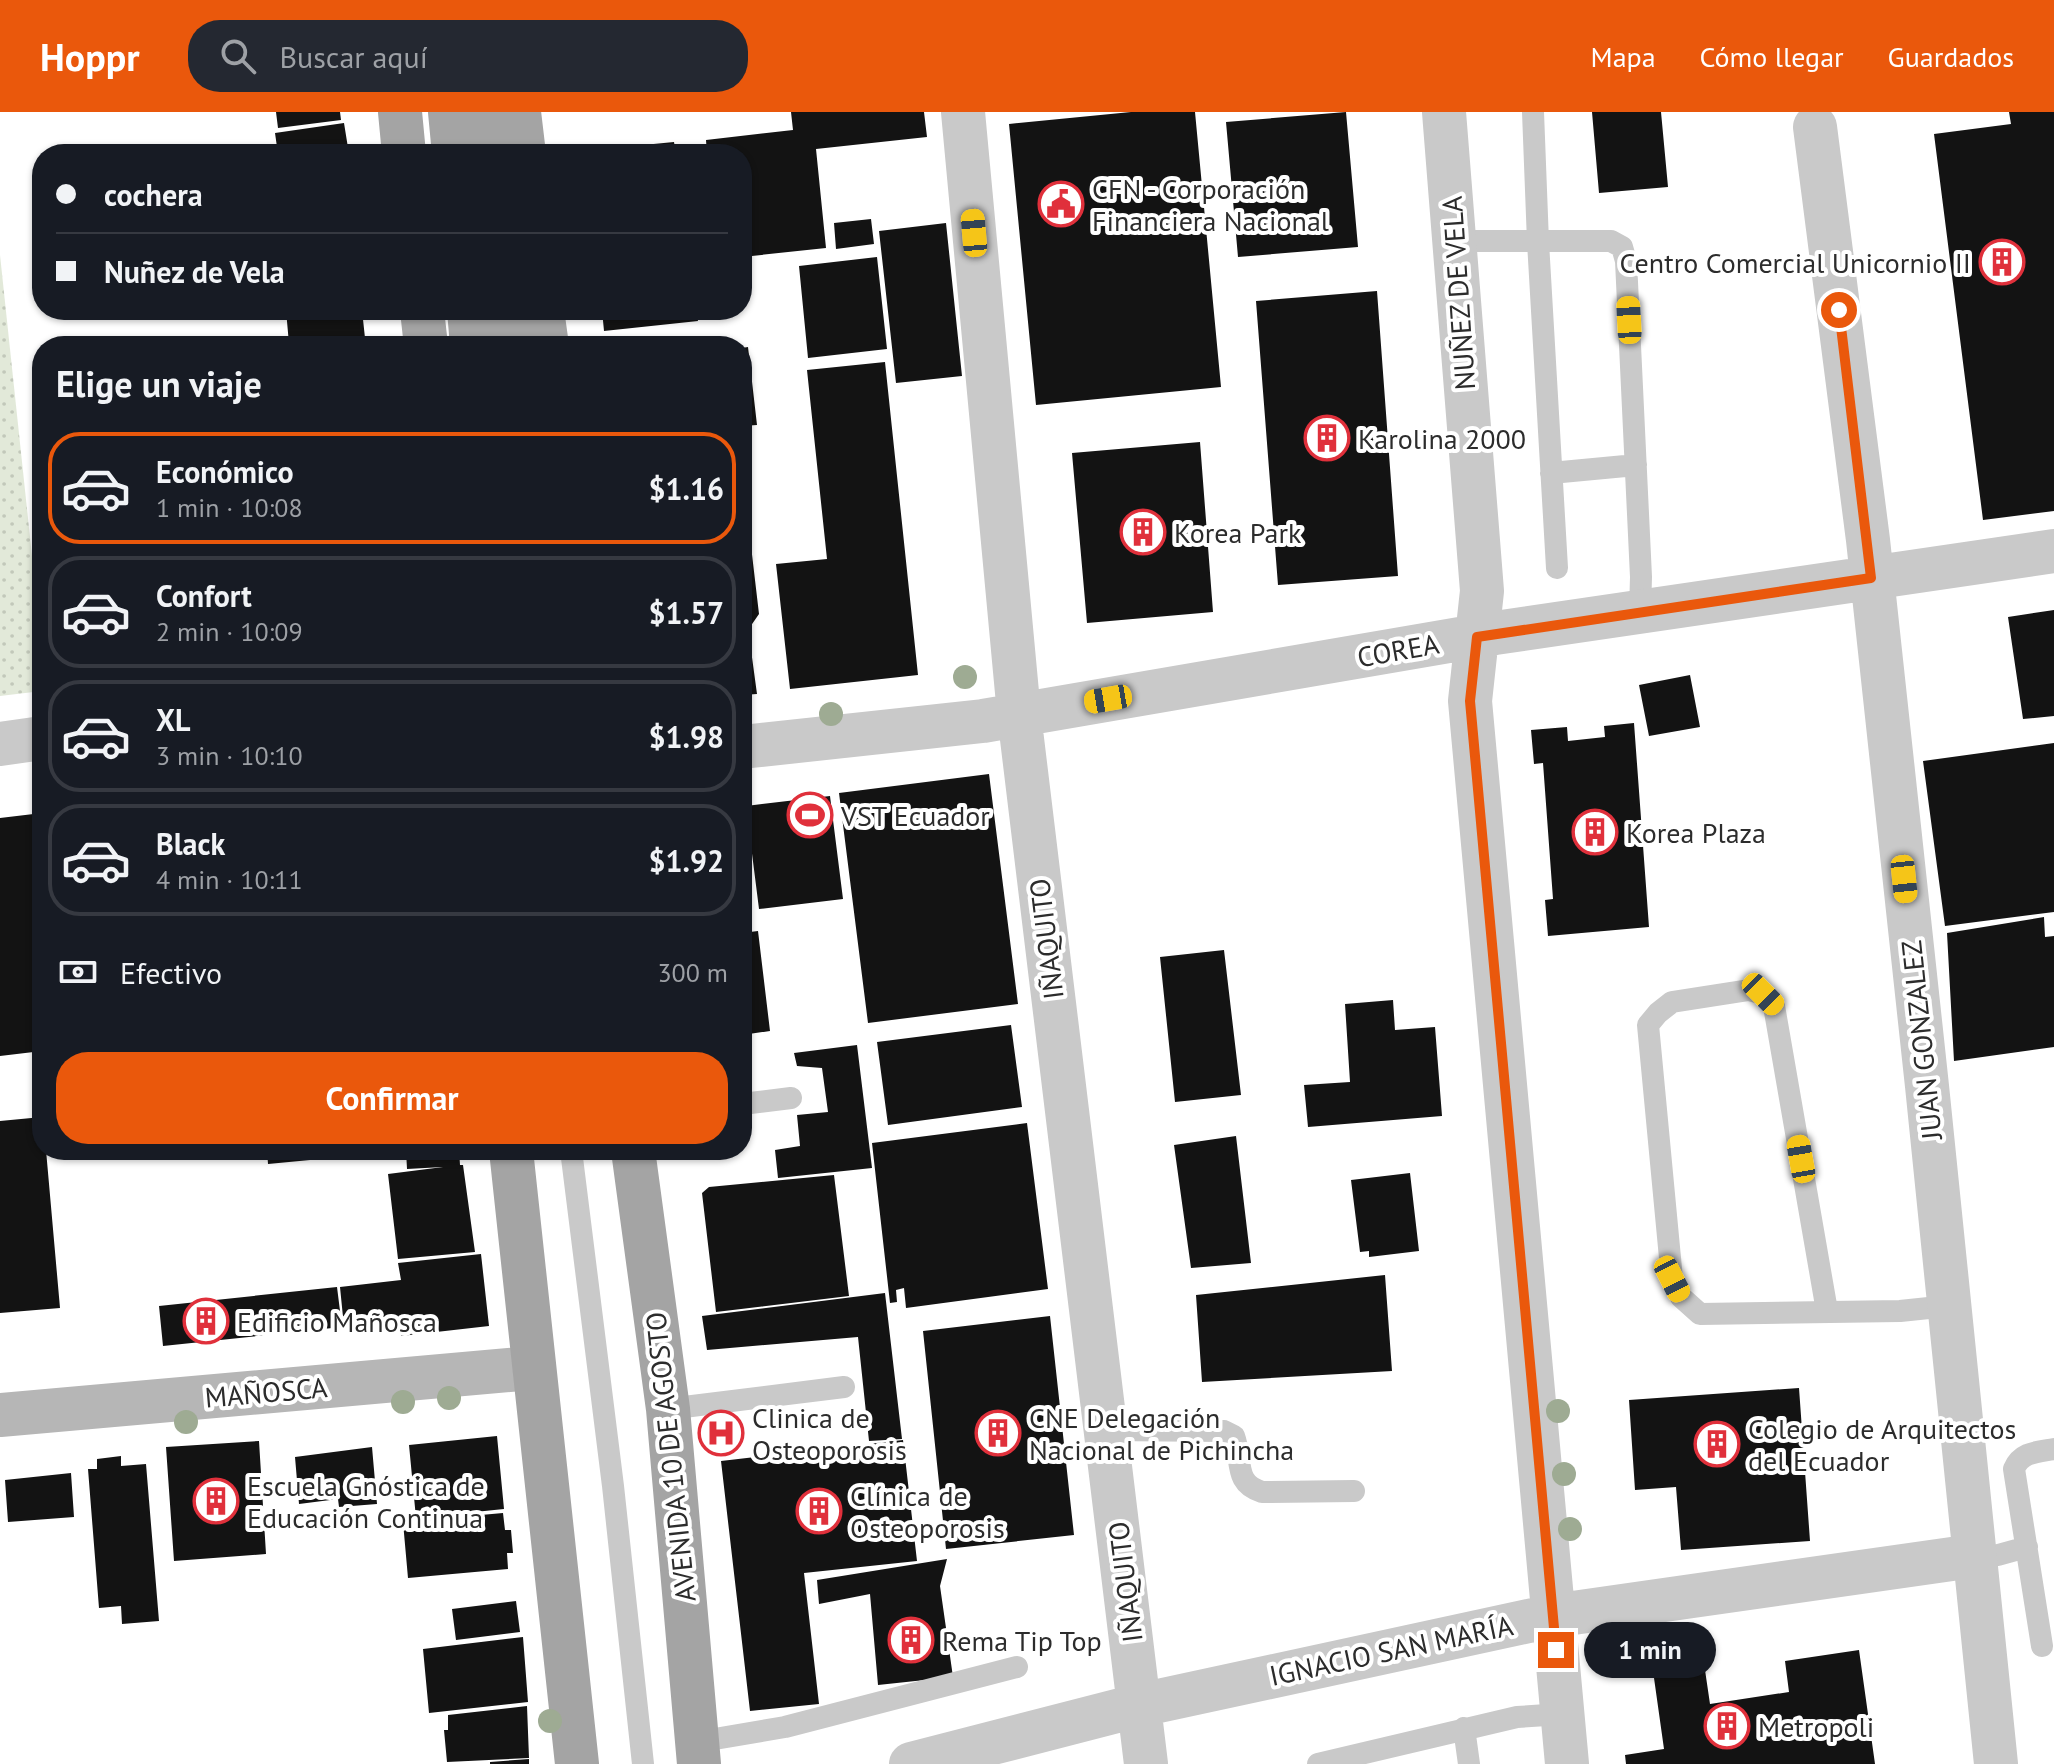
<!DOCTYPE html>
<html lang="es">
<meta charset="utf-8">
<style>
:root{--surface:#171b24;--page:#242831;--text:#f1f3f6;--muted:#9ea1a6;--line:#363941;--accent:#ea580c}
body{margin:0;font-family:"PT Sans",sans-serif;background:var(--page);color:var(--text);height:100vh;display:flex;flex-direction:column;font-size:30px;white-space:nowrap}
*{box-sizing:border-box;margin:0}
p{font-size:26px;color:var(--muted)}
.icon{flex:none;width:44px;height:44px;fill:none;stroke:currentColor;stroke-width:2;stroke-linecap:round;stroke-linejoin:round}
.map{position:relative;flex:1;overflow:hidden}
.details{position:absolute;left:32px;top:224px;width:720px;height:824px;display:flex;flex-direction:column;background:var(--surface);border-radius:32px;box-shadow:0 2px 6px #0004}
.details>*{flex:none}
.guide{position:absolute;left:32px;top:32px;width:720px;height:176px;border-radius:32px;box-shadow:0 2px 6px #0004;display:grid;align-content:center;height:176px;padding:0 24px;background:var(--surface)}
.end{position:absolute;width:36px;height:36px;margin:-18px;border:10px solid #ea580c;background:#fff;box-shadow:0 0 0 4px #fff}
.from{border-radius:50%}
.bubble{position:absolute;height:56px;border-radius:28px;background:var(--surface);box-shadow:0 2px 6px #0004;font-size:26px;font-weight:600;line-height:56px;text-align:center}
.car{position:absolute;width:24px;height:48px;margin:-24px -12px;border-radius:10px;box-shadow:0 0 6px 2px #0007;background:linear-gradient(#f5c518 24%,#345 0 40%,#f5c518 0 76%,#345 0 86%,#f5c518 0)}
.guide b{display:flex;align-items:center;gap:28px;height:76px;font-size:30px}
.guide b+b{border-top:2px solid var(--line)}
.guide i{width:20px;height:20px;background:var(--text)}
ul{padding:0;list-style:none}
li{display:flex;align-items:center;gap:24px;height:112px;margin:0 16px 12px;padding:0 8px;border:4px solid var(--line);border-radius:32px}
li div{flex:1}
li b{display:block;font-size:30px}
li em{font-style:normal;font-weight:600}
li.active{border-color:var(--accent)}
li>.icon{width:72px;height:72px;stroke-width:1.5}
h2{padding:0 24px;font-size:36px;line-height:96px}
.pay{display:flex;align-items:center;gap:20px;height:88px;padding:0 24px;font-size:30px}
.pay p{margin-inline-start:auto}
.primary-button{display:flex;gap:16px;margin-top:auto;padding:16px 24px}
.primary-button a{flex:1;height:92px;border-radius:32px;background:var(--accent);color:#fff;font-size:32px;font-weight:600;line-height:92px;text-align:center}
header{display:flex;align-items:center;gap:48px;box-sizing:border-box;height:112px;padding:0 40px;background:var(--accent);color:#fff}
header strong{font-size:38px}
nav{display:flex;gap:44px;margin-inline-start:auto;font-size:28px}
.search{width:560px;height:72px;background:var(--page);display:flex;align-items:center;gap:20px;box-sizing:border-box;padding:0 28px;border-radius:32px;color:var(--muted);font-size:30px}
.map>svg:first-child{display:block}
</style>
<header>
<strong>Hoppr</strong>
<div class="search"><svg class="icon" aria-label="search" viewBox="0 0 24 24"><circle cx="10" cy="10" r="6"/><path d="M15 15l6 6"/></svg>Buscar aquí</div>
<nav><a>Mapa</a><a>Cómo llegar</a><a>Guardados</a></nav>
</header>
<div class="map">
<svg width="2054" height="1652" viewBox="0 0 2054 1652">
<defs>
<pattern id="park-dots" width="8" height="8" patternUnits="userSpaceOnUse" patternTransform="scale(2)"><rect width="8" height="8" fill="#e2e9d9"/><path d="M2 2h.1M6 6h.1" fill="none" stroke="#c2c8ba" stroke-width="1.8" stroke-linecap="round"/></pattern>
</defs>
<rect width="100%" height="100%" fill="#fff"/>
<path fill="url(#park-dots)" d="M 0,143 L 42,538 L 42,579 L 0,584 Z"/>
<path fill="#131313" d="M 276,0 L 340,0 L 341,8 L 278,16 Z
M 791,0 L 924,0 L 927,25 L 816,37 L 826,136 L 742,145 L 742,42 L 707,42 L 706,28 L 793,18 Z
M 1131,0 L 1195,0 L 1221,275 L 1036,293 L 1009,12 Z
M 1346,0 L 1358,135 L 1238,145 L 1226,10 Z
M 1592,0 L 1661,0 L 1668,75 L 1599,81 Z
M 2009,0 L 2054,0 L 2054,399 L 1983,408 L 1934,22 L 2011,12 Z
M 344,11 L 349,42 L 278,42 L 275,21 Z
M 674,30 L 676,42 L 582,42 L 582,39 Z
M 871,107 L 874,132 L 836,137 L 834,111 Z
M 946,111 L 962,264 L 896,271 L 879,119 Z
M 877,145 L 887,237 L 808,246 L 799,154 Z
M 1377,179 L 1398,464 L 1278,473 L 1256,189 Z
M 286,198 L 362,198 L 365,226 L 289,232 Z
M 602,198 L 696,198 L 698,209 L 604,219 Z
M 748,235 L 757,313 L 742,314 L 742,236 Z
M 885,250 L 918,563 L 790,577 L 776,452 L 827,447 L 807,258 Z
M 1200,330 L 1213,500 L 1087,511 L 1072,341 Z
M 751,434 L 759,502 L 750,515 L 742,516 L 742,435 Z
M 2054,498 L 2054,604 L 2023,607 L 2008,505 Z
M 742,538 L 751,538 L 757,582 L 742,583 Z
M 1690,563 L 1700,615 L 1649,624 L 1639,573 Z
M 1634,611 L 1649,815 L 1548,824 L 1545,788 L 1553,787 L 1543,651 L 1534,652 L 1531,618 L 1567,615 L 1568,629 L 1605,625 L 1604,614 Z
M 2054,631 L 2054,800 L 1945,814 L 1923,649 Z
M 989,662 L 1018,892 L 868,911 L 839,681 Z
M 830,684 L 843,787 L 759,797 L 746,694 Z
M 42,701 L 42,743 L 38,744 L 42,769 L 42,939 L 0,944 L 0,706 Z
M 2044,805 L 2045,825 L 2054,824 L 2054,935 L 1954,949 L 1947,821 Z
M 758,819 L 770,919 L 742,923 L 742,821 Z
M 1224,838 L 1241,983 L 1175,990 L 1160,845 Z
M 1393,888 L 1395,918 L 1435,915 L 1442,1004 L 1308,1015 L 1304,973 L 1350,970 L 1345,892 Z
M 1011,913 L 1022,995 L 888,1013 L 877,930 Z
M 857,933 L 872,1056 L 778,1066 L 775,1038 L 800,1034 L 797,1003 L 828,1000 L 822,956 L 797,954 L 794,941 Z
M 42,1005 L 42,1038 L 46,1038 L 60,1196 L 0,1201 L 0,1009 Z
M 1027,1011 L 1048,1177 L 906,1196 L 904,1176 L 896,1178 L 897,1190 L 890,1191 L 872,1031 Z
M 1236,1024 L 1251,1151 L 1191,1156 L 1174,1033 Z
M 267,1038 L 394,1038 L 394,1040 L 268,1052 Z
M 406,1038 L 459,1038 L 460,1053 L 463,1053 L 475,1140 L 398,1147 L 388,1062 L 443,1055 L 407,1057 Z
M 1410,1061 L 1419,1139 L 1369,1145 L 1369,1139 L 1360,1140 L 1351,1068 Z
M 834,1063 L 849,1184 L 716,1200 L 702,1081 L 709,1075 Z
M 481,1142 L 489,1214 L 401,1224 L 400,1209 L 344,1215 L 340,1175 L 401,1168 L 398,1151 Z
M 1385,1163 L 1392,1259 L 1202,1270 L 1196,1183 Z
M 337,1175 L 342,1215 L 163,1234 L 159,1194 Z
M 885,1181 L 902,1327 L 869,1329 L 858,1225 L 707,1238 L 702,1204 Z
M 1050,1204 L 1074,1423 L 946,1437 L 923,1219 Z
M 1799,1276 L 1810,1429 L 1681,1438 L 1676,1375 L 1635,1378 L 1629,1288 Z
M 497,1324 L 504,1397 L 416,1406 L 409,1333 Z
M 903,1328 L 917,1449 L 804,1461 L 819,1592 L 750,1599 L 721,1349 Z
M 259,1329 L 266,1442 L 174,1449 L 166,1335 Z
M 372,1335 L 377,1392 L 339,1395 L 338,1387 L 299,1392 L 295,1345 Z
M 121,1344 L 121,1354 L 146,1352 L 159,1509 L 122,1512 L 121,1494 L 99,1496 L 88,1357 L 97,1357 L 97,1347 Z
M 71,1361 L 74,1405 L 8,1410 L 5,1368 Z
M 503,1401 L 505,1418 L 511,1418 L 513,1441 L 507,1441 L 508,1457 L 408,1466 L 403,1410 Z
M 947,1447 L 940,1474 L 953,1565 L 878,1573 L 870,1482 L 819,1492 L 817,1468 Z
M 516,1489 L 520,1520 L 456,1528 L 452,1497 Z
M 523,1525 L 528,1590 L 429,1601 L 423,1537 Z
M 1859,1538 L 1875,1652 L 1626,1652 L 1625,1643 L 1664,1637 L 1654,1566 L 1705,1558 L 1710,1592 L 1789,1580 L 1785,1549 Z
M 527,1594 L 529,1646 L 447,1650 L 444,1618 L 448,1618 L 448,1603 Z
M 529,1647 L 529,1652 L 490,1652 L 490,1650 Z"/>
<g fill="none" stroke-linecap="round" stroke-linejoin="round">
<path stroke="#c9c9c9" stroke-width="22" d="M 1533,0 L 1538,130 L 1557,456
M 1454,129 L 1611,129 L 1622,135 L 1626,149 L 1641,465 L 1640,500
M 1551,361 L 1636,353
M 742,992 L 791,986
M 571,1038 L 613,1374 L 643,1652
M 1827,1199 L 1774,894 L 1763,882 L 1749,878 L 1672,890 L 1658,901 L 1648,913 L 1672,1167 L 1681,1185 L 1700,1202 L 1900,1199 L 1948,1194
M 668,1297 L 844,1275
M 1106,1318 L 1224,1319 L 1234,1324 C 1243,1349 1233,1371 1262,1380 L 1354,1379
M 1973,1444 L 1998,1443 L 2027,1435
M 2042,1534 L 2014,1357 C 2021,1340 2037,1340 2054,1337
M 1464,1616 L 1469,1652
M 697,1630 L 785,1615 L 1017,1555
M 1318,1652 L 1517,1605 L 1562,1602"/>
<path stroke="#c9c9c9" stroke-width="44" d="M 963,0 L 1019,602 L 1146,1652
M 1444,0 L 1482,479 L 1470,589 L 1567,1652
M 1815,15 L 1868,428 L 1927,974 L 1996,1652
M 0,632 L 42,626
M 742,635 L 983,609 L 1495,521 L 2054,439
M 911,1652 L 1140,1593 L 1552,1504 L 1973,1444"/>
<path stroke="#b6b6b6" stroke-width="44" d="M 0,1303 L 532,1256"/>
<path stroke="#a4a4a4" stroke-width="44" d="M 400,0 L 404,42
M 450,0 L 454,42
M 480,0 L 485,42
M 519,0 L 524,42
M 422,198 L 426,234
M 469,198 L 472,234
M 503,198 L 507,234
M 542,198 L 547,234
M 511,1038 L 577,1652
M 633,1038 L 668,1297 L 699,1652"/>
</g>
<g fill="#9eab93">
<circle cx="965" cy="565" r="12"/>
<circle cx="831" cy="602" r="12"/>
<circle cx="449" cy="1286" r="12"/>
<circle cx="403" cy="1290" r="12"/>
<circle cx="1558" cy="1299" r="12"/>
<circle cx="186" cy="1310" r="12"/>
<circle cx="1564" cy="1362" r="12"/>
<circle cx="1570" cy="1417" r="12"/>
<circle cx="550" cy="1609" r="12"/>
</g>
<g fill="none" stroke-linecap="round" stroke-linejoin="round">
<path stroke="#ea580c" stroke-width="10" d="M 1556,1538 L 1470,589 L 1477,525 L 1871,466 L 1839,198"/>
</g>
<defs>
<g id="civic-ring" transform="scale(2.3)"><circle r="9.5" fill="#fff" stroke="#e0303b" stroke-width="1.5"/><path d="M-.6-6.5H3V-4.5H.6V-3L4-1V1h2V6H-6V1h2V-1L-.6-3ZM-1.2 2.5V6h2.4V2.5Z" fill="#e0303b"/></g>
<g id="building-ring" transform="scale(2.3)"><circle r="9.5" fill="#fff" stroke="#e0303b" stroke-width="1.5"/><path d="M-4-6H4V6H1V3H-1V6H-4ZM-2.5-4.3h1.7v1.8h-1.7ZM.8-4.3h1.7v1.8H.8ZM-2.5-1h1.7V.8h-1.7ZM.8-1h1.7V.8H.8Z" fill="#e0303b"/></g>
<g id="stadium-ring" transform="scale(2.3)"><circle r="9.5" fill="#fff" stroke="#e0303b" stroke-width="1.5"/><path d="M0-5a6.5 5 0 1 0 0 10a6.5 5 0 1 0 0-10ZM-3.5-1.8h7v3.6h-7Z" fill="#e0303b"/></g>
<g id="hospital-ring" transform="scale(2.3)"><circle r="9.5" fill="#fff" stroke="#e0303b" stroke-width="1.5"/><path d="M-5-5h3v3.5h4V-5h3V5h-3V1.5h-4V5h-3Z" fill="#e0303b"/></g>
</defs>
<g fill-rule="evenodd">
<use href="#civic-ring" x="1061" y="92"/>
<use href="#building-ring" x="2002" y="150"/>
<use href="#building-ring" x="1327" y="326"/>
<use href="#building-ring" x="1143" y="420"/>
<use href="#stadium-ring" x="810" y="703"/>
<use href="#building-ring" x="1595" y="720"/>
<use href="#building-ring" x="206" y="1209"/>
<use href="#hospital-ring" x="721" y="1321"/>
<use href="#building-ring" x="998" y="1321"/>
<use href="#building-ring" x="1717" y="1332"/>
<use href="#building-ring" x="216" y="1389"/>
<use href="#building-ring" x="819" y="1399"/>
<use href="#building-ring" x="911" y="1528"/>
<use href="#building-ring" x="1727" y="1614"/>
</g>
<g text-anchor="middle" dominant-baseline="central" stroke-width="8" stroke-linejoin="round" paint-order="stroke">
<g font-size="28" fill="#2c2c2c" stroke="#fff" text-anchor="start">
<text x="1092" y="76">CFN - Corporación<tspan x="1092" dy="32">Financiera Nacional</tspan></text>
<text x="1971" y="150" text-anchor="end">Centro Comercial Unicornio II</text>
<text x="1358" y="326">Karolina 2000</text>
<text x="1174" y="420">Korea Park</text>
<text x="841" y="703">VST Ecuador</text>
<text x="1626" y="720">Korea Plaza</text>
<text x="237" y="1209">Edificio Mañosca</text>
<text x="752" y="1305">Clinica de<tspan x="752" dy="32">Osteoporosis</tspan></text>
<text x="1029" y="1305">CNE Delegación<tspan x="1029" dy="32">Nacional de Pichincha</tspan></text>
<text x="1748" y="1316">Colegio de Arquitectos<tspan x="1748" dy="32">del Ecuador</tspan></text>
<text x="247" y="1373">Escuela Gnóstica de<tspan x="247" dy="32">Educación Continua</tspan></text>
<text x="850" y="1383">Clínica de<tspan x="850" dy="32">Osteoporosis</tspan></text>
<text x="942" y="1528">Rema Tip Top</text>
<text x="1758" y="1614">Metropoli</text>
</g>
<g font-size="28" fill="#2c2c2c" stroke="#fff">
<text transform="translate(1458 181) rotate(-94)">NUÑEZ DE VELA</text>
<text transform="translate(1398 538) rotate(-10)">COREA</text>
<text transform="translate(1046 827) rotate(-97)">IÑAQUITO</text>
<text transform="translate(1921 928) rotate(-96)">JUAN GONZALEZ</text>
<text transform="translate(266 1280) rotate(-5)">MAÑOSCA</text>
<text transform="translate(670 1345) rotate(-96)">AVENIDA 10 DE AGOSTO</text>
<text transform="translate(1125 1470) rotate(-97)">IÑAQUITO</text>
<text transform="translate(1391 1538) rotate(-12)">IGNACIO SAN MARÍA</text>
</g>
</g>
</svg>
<i class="end from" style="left:1839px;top:198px"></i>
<i class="end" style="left:1556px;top:1538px"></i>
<div class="bubble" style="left:1584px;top:1510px;width:132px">1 min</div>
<i class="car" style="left:974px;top:121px;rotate:355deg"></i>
<i class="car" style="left:1629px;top:208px;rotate:357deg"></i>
<i class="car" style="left:1108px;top:587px;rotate:260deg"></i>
<i class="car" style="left:1904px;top:767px;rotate:174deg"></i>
<i class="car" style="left:1763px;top:882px;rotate:135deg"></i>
<i class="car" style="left:1801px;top:1047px;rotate:350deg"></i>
<i class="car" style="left:1672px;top:1167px;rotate:153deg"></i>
<div class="guide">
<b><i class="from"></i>cochera</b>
<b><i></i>Nuñez de Vela</b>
</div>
<section class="details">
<h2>Elige un viaje</h2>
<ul>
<li class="active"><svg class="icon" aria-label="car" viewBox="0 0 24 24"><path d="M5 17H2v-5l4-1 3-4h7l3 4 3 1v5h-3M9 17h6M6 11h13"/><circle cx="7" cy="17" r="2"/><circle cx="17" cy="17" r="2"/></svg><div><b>Económico</b><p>1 min · 10:08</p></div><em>$1.16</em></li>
<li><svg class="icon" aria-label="car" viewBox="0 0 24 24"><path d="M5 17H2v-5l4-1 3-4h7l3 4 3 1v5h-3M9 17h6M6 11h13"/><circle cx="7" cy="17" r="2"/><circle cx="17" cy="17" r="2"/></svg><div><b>Confort</b><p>2 min · 10:09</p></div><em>$1.57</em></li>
<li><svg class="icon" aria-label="car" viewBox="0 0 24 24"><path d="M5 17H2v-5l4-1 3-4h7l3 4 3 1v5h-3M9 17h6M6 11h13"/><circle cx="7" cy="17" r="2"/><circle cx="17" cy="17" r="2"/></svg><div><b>XL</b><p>3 min · 10:10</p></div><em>$1.98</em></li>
<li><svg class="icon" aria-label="car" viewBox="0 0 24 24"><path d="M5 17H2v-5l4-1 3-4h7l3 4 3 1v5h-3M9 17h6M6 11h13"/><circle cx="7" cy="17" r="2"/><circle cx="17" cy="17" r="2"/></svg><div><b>Black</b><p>4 min · 10:11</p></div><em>$1.92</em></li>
</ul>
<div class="pay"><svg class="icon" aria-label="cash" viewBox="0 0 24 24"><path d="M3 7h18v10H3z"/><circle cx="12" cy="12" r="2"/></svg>Efectivo<p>300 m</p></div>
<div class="primary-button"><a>Confirmar</a></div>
</section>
</div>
